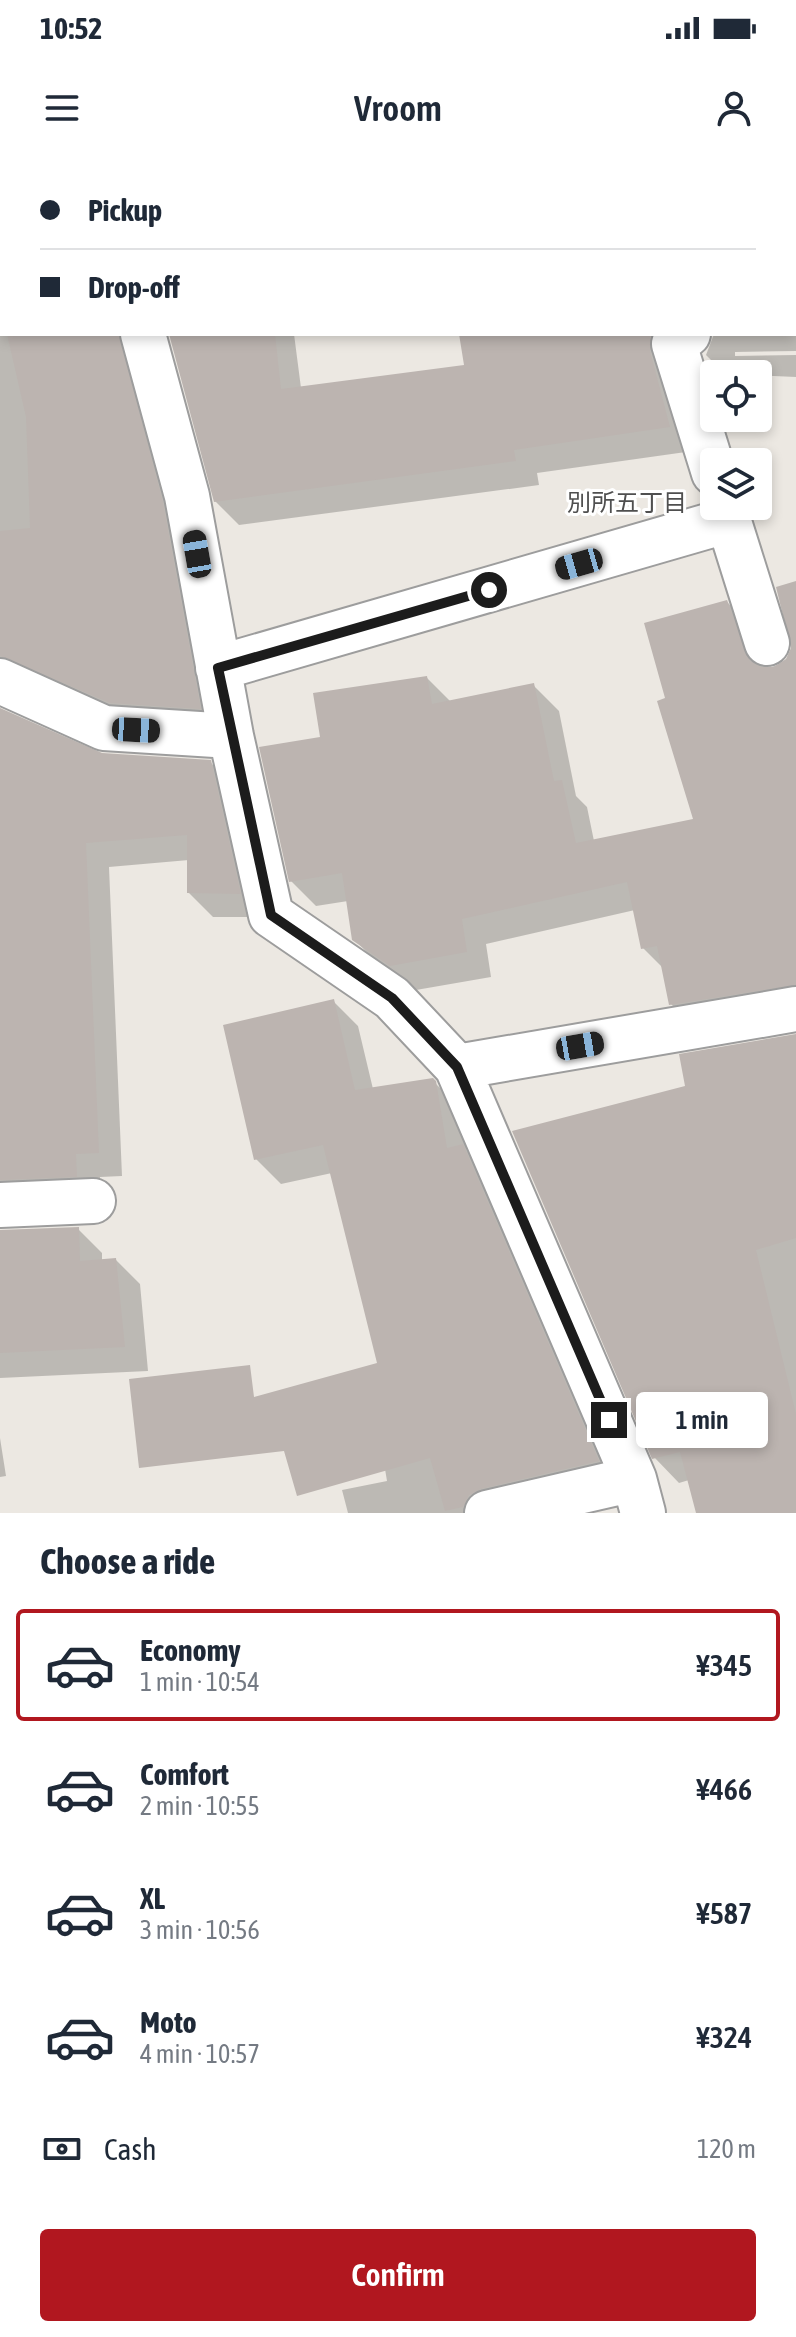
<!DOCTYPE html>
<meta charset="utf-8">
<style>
:root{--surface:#fff;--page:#f2f2f3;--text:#1f2937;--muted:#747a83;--line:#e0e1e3;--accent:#b1171f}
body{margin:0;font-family:"Asap Condensed","Noto Sans JP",sans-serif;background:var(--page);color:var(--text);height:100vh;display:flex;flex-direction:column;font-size:30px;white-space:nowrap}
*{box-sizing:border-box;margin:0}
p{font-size:26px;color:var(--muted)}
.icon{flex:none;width:44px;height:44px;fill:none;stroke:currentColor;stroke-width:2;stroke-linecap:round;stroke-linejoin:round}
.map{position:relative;height:1353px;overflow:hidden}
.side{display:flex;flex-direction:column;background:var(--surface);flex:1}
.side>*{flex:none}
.hud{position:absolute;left:0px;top:0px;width:796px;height:176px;box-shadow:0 4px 12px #0003;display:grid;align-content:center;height:176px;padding:0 40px;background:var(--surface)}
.buttons{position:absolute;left:700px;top:200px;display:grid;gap:16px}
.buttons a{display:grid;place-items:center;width:72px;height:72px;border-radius:8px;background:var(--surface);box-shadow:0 4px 12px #0003;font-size:40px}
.end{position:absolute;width:36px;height:36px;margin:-18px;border:10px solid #1c1c1c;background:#fff;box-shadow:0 0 0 4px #fff}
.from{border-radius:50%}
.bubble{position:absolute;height:56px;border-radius:8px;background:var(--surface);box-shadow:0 4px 12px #0003;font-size:26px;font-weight:600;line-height:56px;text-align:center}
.car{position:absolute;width:24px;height:48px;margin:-24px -12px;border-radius:10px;box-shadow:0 0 6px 2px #0007;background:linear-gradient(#222 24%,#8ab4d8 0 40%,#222 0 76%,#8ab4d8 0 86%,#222 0)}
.hud b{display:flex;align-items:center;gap:28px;height:76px;font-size:30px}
.hud b+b{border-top:2px solid var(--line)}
.hud i{width:20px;height:20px;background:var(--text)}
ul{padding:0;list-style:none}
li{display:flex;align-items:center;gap:24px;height:112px;margin:0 16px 12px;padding:0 24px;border:4px solid transparent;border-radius:8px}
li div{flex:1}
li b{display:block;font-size:30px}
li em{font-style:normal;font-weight:600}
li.active{border-color:var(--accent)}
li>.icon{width:72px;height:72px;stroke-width:1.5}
h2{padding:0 40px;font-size:36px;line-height:96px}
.pay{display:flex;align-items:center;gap:20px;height:88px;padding:0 40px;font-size:30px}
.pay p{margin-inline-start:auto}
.primary-button{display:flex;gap:16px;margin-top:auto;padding:16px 40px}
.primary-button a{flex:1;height:92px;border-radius:8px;background:var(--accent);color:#fff;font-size:32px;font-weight:600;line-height:92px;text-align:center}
.status{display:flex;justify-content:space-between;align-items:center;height:56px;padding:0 40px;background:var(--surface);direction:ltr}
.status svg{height:22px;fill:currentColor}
header{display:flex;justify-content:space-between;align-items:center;height:104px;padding:0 40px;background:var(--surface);font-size:36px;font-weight:600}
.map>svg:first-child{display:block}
</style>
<div class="status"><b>10:52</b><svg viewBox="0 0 49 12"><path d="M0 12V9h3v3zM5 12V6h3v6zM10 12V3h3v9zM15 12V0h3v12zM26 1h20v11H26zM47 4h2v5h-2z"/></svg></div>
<header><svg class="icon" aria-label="menu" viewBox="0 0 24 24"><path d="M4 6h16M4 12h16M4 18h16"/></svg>Vroom<svg class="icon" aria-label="person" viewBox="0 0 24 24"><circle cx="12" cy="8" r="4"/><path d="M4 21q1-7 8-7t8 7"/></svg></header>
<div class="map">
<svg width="796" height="1353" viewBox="0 0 796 1353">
<rect width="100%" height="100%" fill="#ece8e2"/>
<path fill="#0003" d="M 11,0 L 87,2 L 2,2 L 2,174 L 159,174 L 223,572 L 0,537 L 0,2 Z
M 121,0 L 266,0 L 268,2 L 121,2 Z
M 428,0 L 688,0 L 683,2 Z
M 698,0 L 796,0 L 796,191 L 735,192 L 735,196 L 796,195 L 796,217 L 725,214 L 706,195 L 714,174 L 794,174 L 794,2 Z
M 171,174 L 294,174 L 301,228 L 466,206 L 461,174 L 706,174 L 698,177 L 693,291 L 537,313 L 539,325 L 239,365 L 215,341 Z
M 796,423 L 796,852 L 696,869 L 671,844 L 664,809 L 643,788 L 635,750 L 486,784 L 491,817 L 416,830 L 379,805 L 354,779 L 348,741 L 316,746 L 291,721 L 322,579 L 427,518 L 451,542 L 534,526 L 559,551 L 576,636 L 587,647 L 594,681 L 696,660 L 667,540 L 727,442 L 752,468 L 767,509 L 787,501 L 794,488 Z
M 0,551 L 94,593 L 210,602 L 234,626 L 263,757 L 213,757 L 189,733 L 189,700 L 109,707 L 122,1016 L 100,1017 L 100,1040 L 0,1064 Z
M 333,841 L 358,866 L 373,929 L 432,920 L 460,948 L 467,991 L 487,1011 L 623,1326 L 507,1353 L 348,1353 L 342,1330 L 387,1321 L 368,1207 L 379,1204 L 332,1013 L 281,1024 L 256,999 Z
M 796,876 L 796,1353 L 698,1353 L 689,1320 L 679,1323 L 654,1297 L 688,927 Z
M 78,1069 L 102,1093 L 102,1101 L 116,1100 L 140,1124 L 148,1211 L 0,1218 L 0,1072 Z
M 0,1278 L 6,1316 L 0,1317 Z"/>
<path fill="#bcb4b0" d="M 7,174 L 119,174 L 163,342 L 201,549 L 110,543 L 0,496 L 0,371 L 30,368 L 26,257 Z
M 169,174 L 275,174 L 281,229 L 464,205 L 459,174 L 652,174 L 650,191 L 670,267 L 514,290 L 516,301 L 214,342 Z
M 796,421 L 796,825 L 669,845 L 657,786 L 641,789 L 627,722 L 462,759 L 467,792 L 390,806 L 352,780 L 342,713 L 289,722 L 259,587 L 320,577 L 313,533 L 427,516 L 432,544 L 534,523 L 554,621 L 562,620 L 576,683 L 693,659 L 657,541 L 665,538 L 644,463 L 727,440 L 750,501 L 761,507 L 774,507 L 786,499 L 791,488 L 776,427 Z
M 0,548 L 102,593 L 211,600 L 241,734 L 187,733 L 187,675 L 86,683 L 99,993 L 76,994 L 77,1017 L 0,1020 Z
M 334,839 L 355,930 L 433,918 L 436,921 L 447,988 L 463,984 L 599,1301 L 481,1329 L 469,1335 L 463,1347 L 445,1351 L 430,1298 L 297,1336 L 284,1291 L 139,1308 L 129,1219 L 250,1205 L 254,1237 L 377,1203 L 323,985 L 254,1000 L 223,865 Z
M 796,874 L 796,1078 L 756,1090 L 796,1254 L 796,1353 L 696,1353 L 680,1292 L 652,1299 L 512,971 L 685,926 L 679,894 Z
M 79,1067 L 80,1101 L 116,1098 L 125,1187 L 0,1193 L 0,1070 Z"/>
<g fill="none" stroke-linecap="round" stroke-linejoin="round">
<g stroke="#9d9d9d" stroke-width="48">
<path id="street" d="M 96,0 L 96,2
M 671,0 L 672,2
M 143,174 L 187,336 L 231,576 L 271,755 L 392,838 L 457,907 L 634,1319 L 643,1353
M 688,174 L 674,184 L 714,313
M 724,346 L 767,483
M 218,508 L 729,360
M 0,521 L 104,568 L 231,576
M 457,907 L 796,849
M 0,1045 L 93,1041
M 487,1353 L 634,1319"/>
</g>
<use href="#street" stroke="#fff" stroke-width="44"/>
</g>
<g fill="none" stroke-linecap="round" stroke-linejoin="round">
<path stroke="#1c1c1c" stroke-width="10" d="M 489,430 L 218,508 L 271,755 L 392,838 L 457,907 L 609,1260"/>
</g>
<g text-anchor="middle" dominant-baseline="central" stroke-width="6" stroke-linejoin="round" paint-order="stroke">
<g font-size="24" fill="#4f4f4f" stroke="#fff">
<text x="627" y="342">別所五丁目</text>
</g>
</g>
</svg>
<div class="buttons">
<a><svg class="icon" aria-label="locate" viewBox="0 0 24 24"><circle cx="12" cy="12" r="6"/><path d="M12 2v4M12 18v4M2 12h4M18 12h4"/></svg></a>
<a><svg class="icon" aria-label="layers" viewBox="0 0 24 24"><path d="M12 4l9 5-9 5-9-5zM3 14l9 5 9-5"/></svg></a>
</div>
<i class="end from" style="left:489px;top:430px"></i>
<i class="end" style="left:609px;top:1260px"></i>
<div class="bubble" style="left:636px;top:1232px;width:132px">1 min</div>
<i class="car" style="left:197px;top:394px;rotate:350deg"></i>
<i class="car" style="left:579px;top:404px;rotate:254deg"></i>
<i class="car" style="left:136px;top:570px;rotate:93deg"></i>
<i class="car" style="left:580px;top:886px;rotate:80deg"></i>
<div class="hud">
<b><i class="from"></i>Pickup</b>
<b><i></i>Drop-off</b>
</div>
</div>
<section class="side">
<h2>Choose a ride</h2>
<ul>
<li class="active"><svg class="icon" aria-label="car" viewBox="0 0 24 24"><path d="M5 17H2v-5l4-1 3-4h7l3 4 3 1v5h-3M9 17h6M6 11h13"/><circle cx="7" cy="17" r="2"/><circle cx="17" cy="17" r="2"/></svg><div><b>Economy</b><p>1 min · 10:54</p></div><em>¥345</em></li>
<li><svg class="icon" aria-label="car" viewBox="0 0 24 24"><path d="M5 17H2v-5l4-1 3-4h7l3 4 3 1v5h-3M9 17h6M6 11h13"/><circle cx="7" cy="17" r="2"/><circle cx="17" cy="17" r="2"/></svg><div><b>Comfort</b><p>2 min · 10:55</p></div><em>¥466</em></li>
<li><svg class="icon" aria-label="car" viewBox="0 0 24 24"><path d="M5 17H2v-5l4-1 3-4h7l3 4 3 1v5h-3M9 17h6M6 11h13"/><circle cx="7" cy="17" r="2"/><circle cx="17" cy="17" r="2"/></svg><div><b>XL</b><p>3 min · 10:56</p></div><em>¥587</em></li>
<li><svg class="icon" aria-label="car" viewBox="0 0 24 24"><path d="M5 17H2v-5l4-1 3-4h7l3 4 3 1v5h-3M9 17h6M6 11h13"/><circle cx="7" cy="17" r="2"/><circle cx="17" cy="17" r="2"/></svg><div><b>Moto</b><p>4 min · 10:57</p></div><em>¥324</em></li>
</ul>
<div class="pay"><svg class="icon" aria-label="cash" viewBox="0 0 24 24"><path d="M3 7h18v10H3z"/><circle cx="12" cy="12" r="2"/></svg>Cash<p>120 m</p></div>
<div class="primary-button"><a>Confirm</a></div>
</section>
